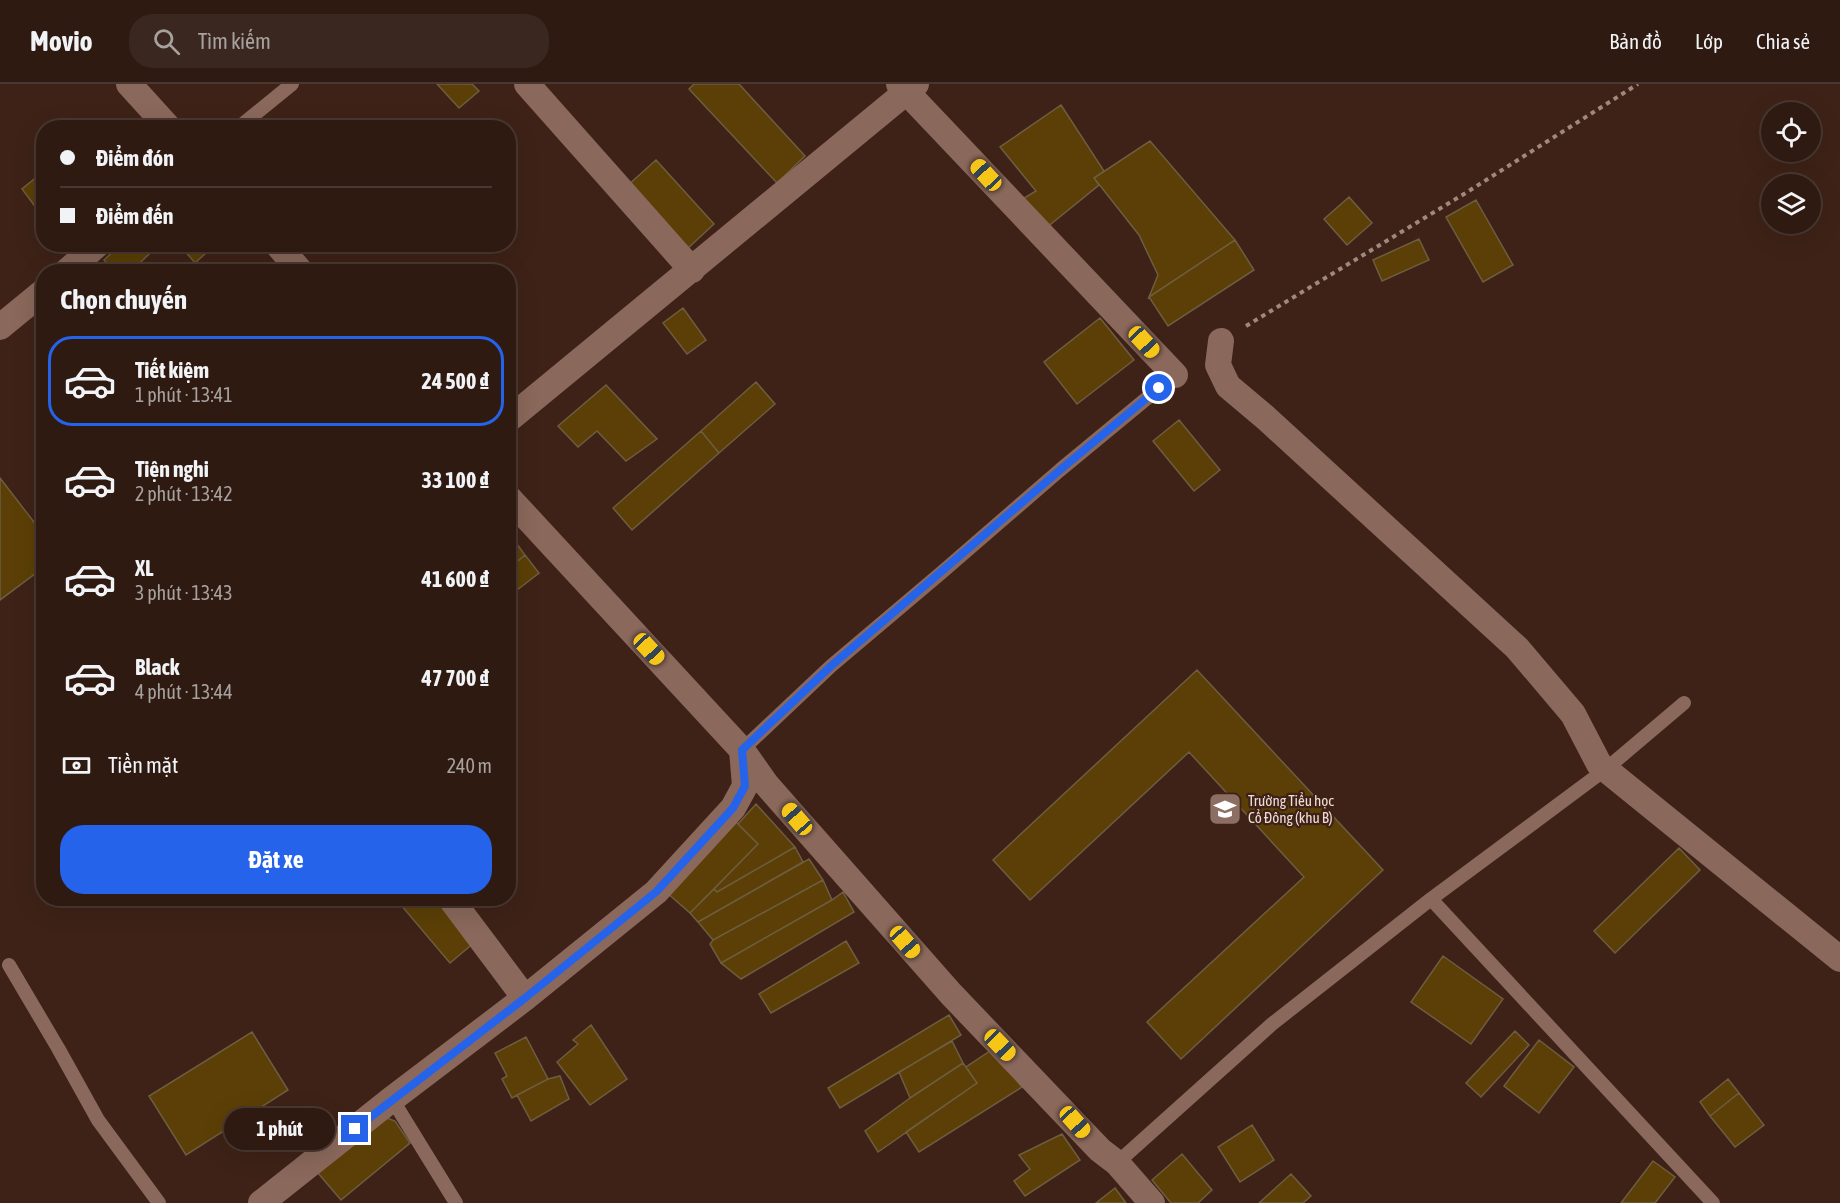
<!DOCTYPE html>
<html lang="vi">
<meta charset="utf-8">
<style>
:root{--surface:#2e1a11;--page:#3a271f;--text:#f1f3f6;--muted:#a7a19f;--line:#493831;--accent:#2563eb}
body{margin:0;font-family:"Asap Condensed",sans-serif;background:var(--page);color:var(--text);height:100vh;display:flex;flex-direction:column;font-size:22px;white-space:nowrap}
*{box-sizing:border-box;margin:0}
p{font-size:20px;color:var(--muted)}
.icon{flex:none;width:33px;height:33px;fill:none;stroke:currentColor;stroke-width:2;stroke-linecap:round;stroke-linejoin:round}
.map{position:relative;flex:1;overflow:hidden}
.drawer{position:absolute;left:36px;top:180px;width:480px;height:642px;display:flex;flex-direction:column;background:var(--surface);border-radius:24px;box-shadow:0 6px 24px #0002,0 0 0 2px var(--line)}
.drawer>*{flex:none}
.hud{position:absolute;left:36px;top:36px;width:480px;height:132px;border-radius:24px;box-shadow:0 6px 24px #0002,0 0 0 2px var(--line);display:grid;align-content:center;height:132px;padding:0 24px;background:var(--surface)}
.fabs{position:absolute;left:1761px;top:18px;display:grid;gap:12px}
.fabs a{display:grid;place-items:center;width:60px;height:60px;border-radius:50%;background:var(--surface);box-shadow:0 6px 24px #0002,0 0 0 2px var(--line);font-size:30px}
.end{position:absolute;width:27px;height:27px;margin:-14px;border:8px solid #2563eb;background:#fff;box-shadow:0 0 0 3px #fff}
.from{border-radius:50%}
.bubble{position:absolute;height:42px;border-radius:21px;background:var(--surface);box-shadow:0 6px 24px #0002,0 0 0 2px var(--line);font-size:20px;font-weight:700;line-height:42px;text-align:center}
.car{position:absolute;width:18px;height:36px;margin:-18px -9px;border-radius:8px;box-shadow:0 0 4px 2px #0007;background:linear-gradient(#f5c518 24%,#345 0 40%,#f5c518 0 76%,#345 0 86%,#f5c518 0)}
.hud b{display:flex;align-items:center;gap:21px;height:57px;font-size:22px}
.hud b+b{border-top:2px solid var(--line)}
.hud i{width:15px;height:15px;background:var(--text)}
ul{padding:0;list-style:none}
li{display:flex;align-items:center;gap:18px;height:90px;margin:0 12px 9px;padding:0 12px;border:3px solid transparent;border-radius:24px}
li div{flex:1}
li b{display:block;font-size:22px}
li em{font-style:normal;font-weight:700}
li.selected{border-color:var(--accent)}
li>.icon{width:54px;height:54px;stroke-width:1.5}
h2{padding:0 24px;font-size:27px;line-height:72px}
.pay{display:flex;align-items:center;gap:15px;height:66px;padding:0 24px;font-size:22px}
.pay p{margin-inline-start:auto}
.action{display:flex;gap:12px;margin-top:auto;padding:12px 24px}
.action a{flex:1;height:69px;border-radius:24px;background:var(--accent);color:#fff;font-size:24px;font-weight:700;line-height:69px;text-align:center}
header{display:flex;align-items:center;gap:36px;box-sizing:border-box;height:84px;padding:0 30px;background:var(--surface);border-bottom:2px solid var(--line)}
header strong{font-size:28px}
nav{display:flex;gap:33px;margin-inline-start:auto;font-size:21px}
.search{width:420px;height:54px;background:var(--page);display:flex;align-items:center;gap:15px;box-sizing:border-box;padding:0 21px;border-radius:24px;color:var(--muted);font-size:22px}
.map>svg:first-child{display:block}
</style>
<header>
<strong>Movio</strong>
<div class="search"><svg class="icon" aria-label="search" viewBox="0 0 24 24"><circle cx="10" cy="10" r="6"/><path d="M15 15l6 6"/></svg>Tìm kiếm</div>
<nav><a>Bản đồ</a><a>Lớp</a><a>Chia sẻ</a></nav>
</header>
<div class="map">
<svg width="1840" height="1119" viewBox="0 0 1840 1119">
<rect width="100%" height="100%" fill="#3e2217"/>
<path fill="#5b3f06" stroke="#6e5d40" stroke-width="1.5" d="M 437,0 L 472,0 L 479,7 L 459,24 Z
M 694,0 L 739,0 L 805,72 L 777,99 L 689,5 Z
M 1061,21 L 1104,87 L 1094,94 L 1099,101 L 1046,144 L 1021,116 L 1036,107 L 1000,63 Z
M 1150,57 L 1235,156 L 1149,213 L 1158,191 L 1139,151 L 1094,94 Z
M 656,76 L 714,140 L 686,166 L 627,102 Z
M 44,87 L 44,118 L 37,125 L 22,105 Z
M 1349,113 L 1372,139 L 1347,161 L 1324,135 Z
M 1476,116 L 1513,181 L 1483,198 L 1446,133 Z
M 1419,155 L 1429,176 L 1382,197 L 1373,176 Z
M 1235,156 L 1254,186 L 1168,242 L 1149,213 Z
M 121,160 L 160,160 L 130,188 L 115,188 L 104,176 Z
M 179,160 L 216,160 L 195,179 Z
M 683,224 L 706,256 L 687,270 L 663,239 Z
M 1100,234 L 1134,276 L 1077,320 L 1044,278 Z
M 756,298 L 775,320 L 719,369 L 701,347 Z
M 606,301 L 657,355 L 626,377 L 597,347 L 578,363 L 558,342 Z
M 1179,336 L 1220,386 L 1194,407 L 1153,357 Z
M 701,347 L 719,369 L 632,446 L 613,424 Z
M 0,394 L 44,451 L 44,483 L 0,516 Z
M 514,456 L 525,471 L 508,485 L 508,461 Z
M 525,471 L 539,489 L 517,506 L 508,496 L 508,485 Z
M 508,496 L 517,506 L 508,513 Z
M 1197,586 L 1383,786 L 1181,975 L 1147,938 L 1304,793 L 1189,668 L 1030,816 L 993,776 Z
M 756,720 L 795,763 L 717,808 L 714,805 L 758,760 L 738,740 Z
M 735,737 L 758,760 L 690,829 L 665,807 Z
M 795,763 L 803,778 L 698,838 L 690,829 L 714,805 L 717,808 Z
M 1679,764 L 1700,786 L 1615,869 L 1594,847 Z
M 809,775 L 823,796 L 713,856 L 698,838 Z
M 823,796 L 832,816 L 721,879 L 710,860 L 713,856 Z
M 843,808 L 854,828 L 741,895 L 721,879 L 832,816 Z
M 395,814 L 443,814 L 475,858 L 450,879 Z
M 846,857 L 859,879 L 771,929 L 759,910 Z
M 1443,872 L 1503,915 L 1471,960 L 1411,918 Z
M 949,931 L 961,951 L 840,1024 L 828,1004 Z
M 591,941 L 627,995 L 590,1021 L 557,978 L 578,960 L 573,956 Z
M 1515,947 L 1529,961 L 1481,1013 L 1466,999 Z
M 252,948 L 288,1006 L 186,1071 L 149,1012 Z
M 526,953 L 548,995 L 512,1014 L 502,995 L 507,992 L 495,969 Z
M 1539,956 L 1574,983 L 1539,1029 L 1504,1002 Z
M 952,957 L 963,979 L 910,1014 L 899,988 Z
M 993,965 L 1022,1003 L 919,1068 L 906,1048 L 977,999 L 966,983 Z
M 963,979 L 977,999 L 878,1068 L 865,1047 L 910,1014 Z
M 560,992 L 569,1015 L 531,1037 L 517,1011 L 548,995 Z
M 1728,995 L 1739,1009 L 1710,1032 L 1700,1018 Z
M 1739,1009 L 1764,1041 L 1735,1063 L 1710,1032 Z
M 387,1034 L 395,1037 L 410,1059 L 341,1116 L 318,1089 Z
M 1252,1041 L 1274,1076 L 1240,1098 L 1218,1063 Z
M 1062,1050 L 1080,1076 L 1025,1112 L 1014,1097 L 1030,1085 L 1019,1071 Z
M 1182,1070 L 1212,1106 L 1198,1119 L 1171,1119 L 1152,1096 Z
M 1653,1077 L 1675,1093 L 1655,1119 L 1621,1119 Z
M 1291,1090 L 1311,1112 L 1303,1119 L 1259,1119 Z
M 1115,1104 L 1126,1119 L 1096,1119 Z"/>
<g fill="none" stroke-linecap="round" stroke-linejoin="round">
<path stroke="#9f887f" stroke-width="4" stroke-dasharray="4.5 4.5" stroke-linecap="butt" d="M 1246,242 L 1464,110 L 1638,0"/>
<path stroke="#8a685b" stroke-width="14" d="M 238,44 L 292,0
M 742,666 L 831,582 L 941,489 L 1060,386 L 1175,291
M 1431,815 L 1713,1119
M 9,881 L 58,964 L 98,1036 L 159,1119
M 392,1015 L 456,1119
M 1117,1079 L 1272,940 L 1431,815 L 1606,685 L 1684,619"/>
<path stroke="#8a685b" stroke-width="26" d="M 129,0 L 169,44
M 527,0 L 692,186
M 899,0 L 1175,291
M 277,160 L 301,188
M 66,188 L 98,160
M 0,243 L 44,207
M 1221,257 L 1218,281 L 1228,302 L 1266,334 L 1517,564 L 1573,630 L 1599,680 L 1840,875
M 508,336 L 916,0
M 508,413 L 742,666 L 766,700 L 951,910 L 1100,1066 L 1117,1079 L 1152,1119
M 450,814 L 525,914
M 261,1119 L 392,1015 L 525,914 L 656,808 L 733,724 L 745,702 L 742,666"/>
</g>
<g fill="none" stroke-linecap="round" stroke-linejoin="round">
<path stroke="#2563eb" stroke-width="8" d="M 355,1045 L 525,914 L 656,808 L 733,724 L 745,702 L 742,666 L 831,582 L 1060,386 L 1159,304"/>
</g>
<defs>
<g id="school-square" transform="scale(1.725)"><rect x="-9" y="-9" width="18" height="18" rx="4" fill="#8d6e63" stroke="#3e2217"/><path d="M0-5L7-2L0 1L-7-2ZM-4 1L0 2.5L4 1V4Q0 6-4 4Z" fill="#fff"/></g>
</defs>
<g fill-rule="evenodd">
<use href="#school-square" x="1225" y="725"/>
</g>
<g text-anchor="middle" dominant-baseline="central" stroke-width="4.5" stroke-linejoin="round" paint-order="stroke">
<g font-size="15" fill="#efdcd4" stroke="#3e2217" text-anchor="start">
<text x="1248" y="716">Trường Tiểu học<tspan x="1248" dy="17">Cổ Đông (khu B)</tspan></text>
</g>
</g>
</svg>
<div class="fabs">
<a><svg class="icon" aria-label="locate" viewBox="0 0 24 24"><circle cx="12" cy="12" r="6"/><path d="M12 2v4M12 18v4M2 12h4M18 12h4"/></svg></a>
<a><svg class="icon" aria-label="layers" viewBox="0 0 24 24"><path d="M12 4l9 5-9 5-9-5zM3 14l9 5 9-5"/></svg></a>
</div>
<i class="end from" style="left:1159px;top:304px"></i>
<i class="end" style="left:355px;top:1045px"></i>
<div class="bubble" style="left:224px;top:1024px;width:111px">1 phút</div>
<i class="car" style="left:986px;top:91px;rotate:317deg"></i>
<i class="car" style="left:1144px;top:258px;rotate:137deg"></i>
<i class="car" style="left:649px;top:565px;rotate:137deg"></i>
<i class="car" style="left:797px;top:735px;rotate:319deg"></i>
<i class="car" style="left:905px;top:858px;rotate:139deg"></i>
<i class="car" style="left:1000px;top:961px;rotate:136deg"></i>
<i class="car" style="left:1075px;top:1038px;rotate:138deg"></i>
<div class="hud">
<b><i class="from"></i>Điểm đón</b>
<b><i></i>Điểm đến</b>
</div>
<section class="drawer">
<h2>Chọn chuyến</h2>
<ul>
<li class="selected"><svg class="icon" aria-label="car" viewBox="0 0 24 24"><path d="M5 17H2v-5l4-1 3-4h7l3 4 3 1v5h-3M9 17h6M6 11h13"/><circle cx="7" cy="17" r="2"/><circle cx="17" cy="17" r="2"/></svg><div><b>Tiết kiệm</b><p>1 phút · 13:41</p></div><em>24 500 ₫</em></li>
<li><svg class="icon" aria-label="car" viewBox="0 0 24 24"><path d="M5 17H2v-5l4-1 3-4h7l3 4 3 1v5h-3M9 17h6M6 11h13"/><circle cx="7" cy="17" r="2"/><circle cx="17" cy="17" r="2"/></svg><div><b>Tiện nghi</b><p>2 phút · 13:42</p></div><em>33 100 ₫</em></li>
<li><svg class="icon" aria-label="car" viewBox="0 0 24 24"><path d="M5 17H2v-5l4-1 3-4h7l3 4 3 1v5h-3M9 17h6M6 11h13"/><circle cx="7" cy="17" r="2"/><circle cx="17" cy="17" r="2"/></svg><div><b>XL</b><p>3 phút · 13:43</p></div><em>41 600 ₫</em></li>
<li><svg class="icon" aria-label="car" viewBox="0 0 24 24"><path d="M5 17H2v-5l4-1 3-4h7l3 4 3 1v5h-3M9 17h6M6 11h13"/><circle cx="7" cy="17" r="2"/><circle cx="17" cy="17" r="2"/></svg><div><b>Black</b><p>4 phút · 13:44</p></div><em>47 700 ₫</em></li>
</ul>
<div class="pay"><svg class="icon" aria-label="cash" viewBox="0 0 24 24"><path d="M3 7h18v10H3z"/><circle cx="12" cy="12" r="2"/></svg>Tiền mặt<p>240 m</p></div>
<div class="action"><a>Đặt xe</a></div>
</section>
</div>
